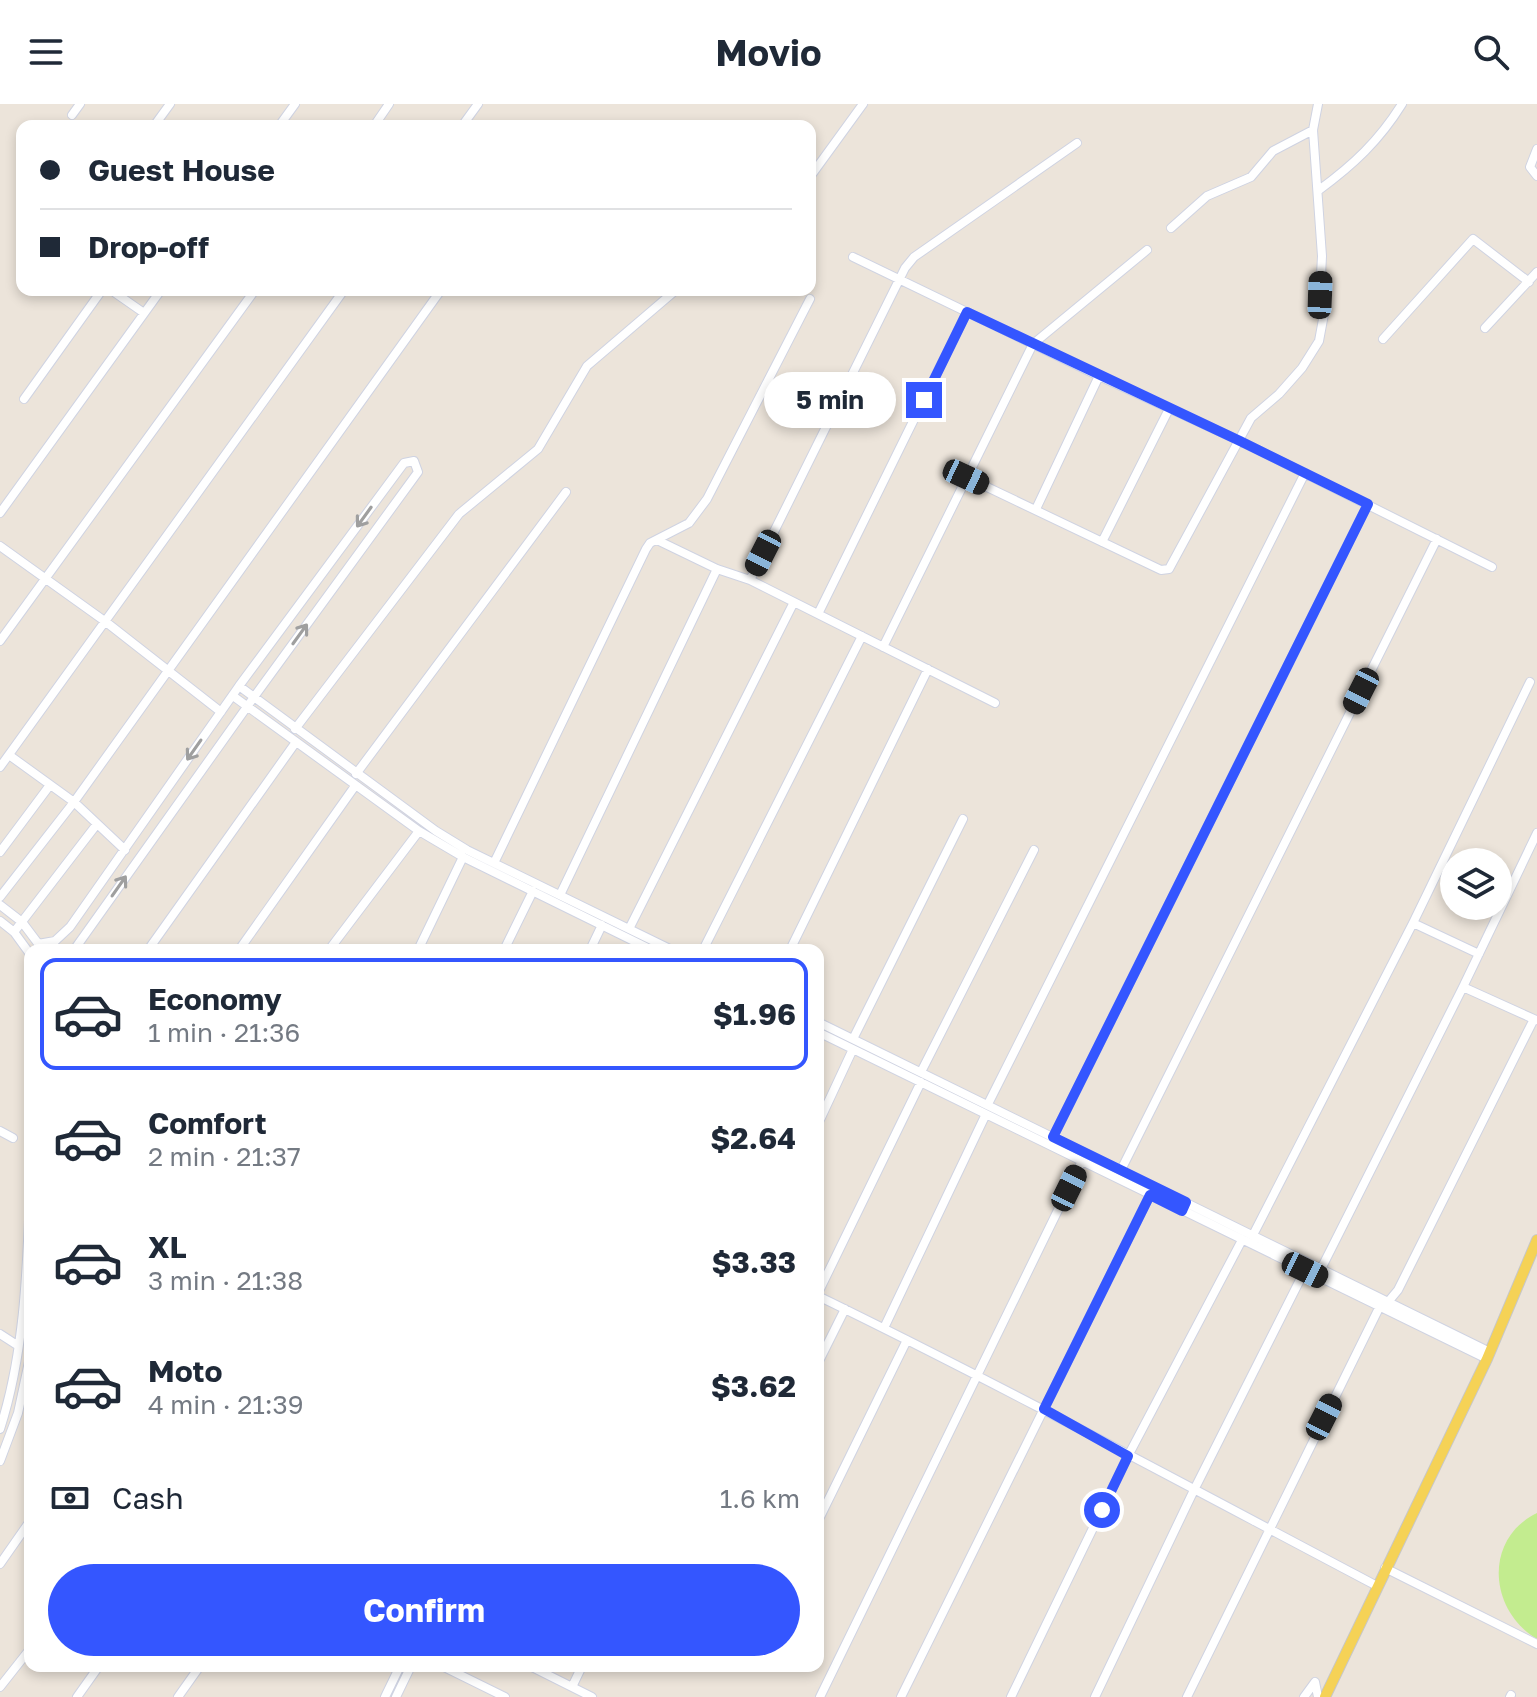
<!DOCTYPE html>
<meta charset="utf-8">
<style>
:root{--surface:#fff;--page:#f6f6f7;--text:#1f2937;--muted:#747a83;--line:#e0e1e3;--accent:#3456ff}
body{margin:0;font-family:"Golos Text",sans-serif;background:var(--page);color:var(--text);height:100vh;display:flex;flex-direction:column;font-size:30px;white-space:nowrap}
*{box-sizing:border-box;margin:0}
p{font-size:26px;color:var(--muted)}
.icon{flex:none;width:44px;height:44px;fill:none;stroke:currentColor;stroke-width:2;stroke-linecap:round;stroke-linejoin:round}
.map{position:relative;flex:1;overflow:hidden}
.drawer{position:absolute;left:24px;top:840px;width:800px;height:728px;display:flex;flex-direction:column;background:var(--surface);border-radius:16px;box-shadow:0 4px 12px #0003}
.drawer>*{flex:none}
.top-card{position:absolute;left:16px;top:16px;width:800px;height:176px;border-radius:16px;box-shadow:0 4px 12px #0003;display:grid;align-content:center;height:176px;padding:0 24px;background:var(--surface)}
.buttons{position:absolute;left:1440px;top:744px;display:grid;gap:16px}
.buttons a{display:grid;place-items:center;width:72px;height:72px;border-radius:50%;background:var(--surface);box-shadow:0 4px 12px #0003;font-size:40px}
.end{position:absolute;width:36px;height:36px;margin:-18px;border:10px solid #3456ff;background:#fff;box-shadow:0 0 0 4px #fff}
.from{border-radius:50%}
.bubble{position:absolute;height:56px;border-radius:28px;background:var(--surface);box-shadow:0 4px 12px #0003;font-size:26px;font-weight:700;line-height:56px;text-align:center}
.car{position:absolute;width:24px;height:48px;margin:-24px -12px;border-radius:10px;box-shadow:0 0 6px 2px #0007;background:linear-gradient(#222 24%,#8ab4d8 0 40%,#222 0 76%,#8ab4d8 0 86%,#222 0)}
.top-card b{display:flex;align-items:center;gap:28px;height:76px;font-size:30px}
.top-card b+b{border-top:2px solid var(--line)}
.top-card i{width:20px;height:20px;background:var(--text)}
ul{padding:14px 0 0;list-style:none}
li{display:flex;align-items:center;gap:24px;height:112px;margin:0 16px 12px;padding:0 8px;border:4px solid transparent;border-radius:16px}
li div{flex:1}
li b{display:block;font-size:30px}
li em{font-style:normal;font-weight:700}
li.current{border-color:var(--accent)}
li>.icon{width:72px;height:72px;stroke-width:1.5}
.pay{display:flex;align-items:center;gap:20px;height:88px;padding:0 24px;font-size:30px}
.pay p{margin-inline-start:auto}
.primary-button{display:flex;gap:16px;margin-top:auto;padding:16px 24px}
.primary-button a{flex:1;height:92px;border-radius:48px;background:var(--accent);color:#fff;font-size:32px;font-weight:700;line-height:92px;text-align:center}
header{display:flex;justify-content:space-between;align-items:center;height:104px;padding:0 24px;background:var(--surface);font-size:36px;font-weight:700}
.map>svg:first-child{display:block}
</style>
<header><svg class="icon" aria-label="menu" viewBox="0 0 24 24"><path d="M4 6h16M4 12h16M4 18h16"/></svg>Movio<svg class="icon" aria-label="search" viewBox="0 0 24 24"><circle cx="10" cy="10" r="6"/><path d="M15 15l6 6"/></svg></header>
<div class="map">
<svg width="1537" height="1593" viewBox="0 0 1537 1593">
<rect width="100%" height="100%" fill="#ece4da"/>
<path fill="#c3ec8f" d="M 1537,1409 L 1537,1535 C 1489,1507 1483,1435 1537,1409 Z"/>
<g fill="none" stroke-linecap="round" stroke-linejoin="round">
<g stroke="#cfd3e2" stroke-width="10">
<path id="minor" d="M 72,11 L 80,0
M 154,22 L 170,0
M 279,22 L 295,0
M 374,22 L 389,0
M 462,22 L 478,0
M 1537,45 L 1530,63 L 1537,72
M 810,73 L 863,0
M 1319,86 C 1353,61 1379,37 1402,0
M 1171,124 L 1207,92 L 1251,73 L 1273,47 L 1313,26
M 853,153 L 1099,272 L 1240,337 L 1492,463
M 111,186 L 144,209
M 1485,224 L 1537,168
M 1383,235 L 1473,135 L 1529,178
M 24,295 L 102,186
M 966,373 L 1161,466 L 1169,465 L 1251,314 L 1279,290 L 1302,264 L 1319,237 L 1324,210 L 1320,191 L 1322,152 L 1313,26 L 1318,0
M 1036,405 L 1099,272
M 0,409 L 161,186
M 657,436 L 717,465 L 750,476 L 995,599
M 1102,438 L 1169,305
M 0,442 L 106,518 L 221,608
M 750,476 L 905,164 L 914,153 L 1077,39
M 818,510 L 967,208
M 0,537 L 255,186
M 883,543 L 1033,240 L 1147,146
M 239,582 L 436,727 L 467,746 L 672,846
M 233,592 L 419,727 L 463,753 L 652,846
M 295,625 L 459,410 L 538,345 L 587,262 L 676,186
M 9,651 L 74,698 L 125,746
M 0,663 L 344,186
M 356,670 L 566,388
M 0,748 L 50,681
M 494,759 L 646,445 L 650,439 L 689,419 L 707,395 L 810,195
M 560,791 L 717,465
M 0,793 L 74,698 L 441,186
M 0,801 L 22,818 L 43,846
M 0,817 L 14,828 L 30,850
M 1413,819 L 1479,850
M 629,825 L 794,498
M 14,828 L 97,720
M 38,840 L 55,837 L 70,823 L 239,582 L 404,359 L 414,357 L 418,368 L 254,593 L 74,846
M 148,846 L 296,638
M 239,846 L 355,682
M 329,846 L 419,727
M 418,846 L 463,753
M 504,846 L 533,787
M 590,846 L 602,821
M 703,846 L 862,532
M 790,846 L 928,565
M 1463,883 L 1536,916
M 818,918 L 1490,1248
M 818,928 L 1487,1255
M 853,935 L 963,715
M 921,968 L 1034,746
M 988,1000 L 1305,369
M 818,1020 L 853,945
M 0,1027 L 13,1034
M 1053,1033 L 1368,400
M 1121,1066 L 1437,435
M 1253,1131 L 1413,819 L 1530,578
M 1321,1165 L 1463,883 L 1537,729
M 818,1189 L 921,978
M 818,1192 C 1007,1284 1191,1384 1377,1482
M 1388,1198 L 1398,1186 L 1534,915
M 884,1224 L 986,1010
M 0,1230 L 17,1241
M 818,1259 L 845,1205
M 0,1325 C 24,1251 27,1169 30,1092
M 0,1357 L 18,1309 L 30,1253
M 818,1417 L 907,1236
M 0,1460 L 30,1417
M 1385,1464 L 1537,1540
M 442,1562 L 505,1593
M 530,1562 L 592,1593
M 0,1583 L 30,1545
M 572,1583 L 582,1562
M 77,1593 L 99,1562
M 178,1593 L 200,1562
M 385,1593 L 400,1562
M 396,1593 L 411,1562
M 820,1593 L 1082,1057
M 901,1593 L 1150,1091
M 1011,1593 L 1128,1352 L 1242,1136
M 1095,1593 L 1194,1386 L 1305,1166
M 1187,1593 L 1380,1202
M 1304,1593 L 1315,1578 L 1318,1593
M 1510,1593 L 1511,1591"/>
</g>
<g stroke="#c7c7c7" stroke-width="12">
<path id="major" d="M 1325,1593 L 1487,1255 L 1537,1136"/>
</g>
<use href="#minor" stroke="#fff" stroke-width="8"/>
<use href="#major" stroke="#f5d256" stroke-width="10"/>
</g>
<defs><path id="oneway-shaft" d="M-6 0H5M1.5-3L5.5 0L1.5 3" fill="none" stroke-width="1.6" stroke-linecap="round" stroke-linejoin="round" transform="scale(2)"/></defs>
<g stroke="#9f9f9f">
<use href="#oneway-shaft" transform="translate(364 413) rotate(126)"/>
<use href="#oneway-shaft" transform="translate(300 530) rotate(-54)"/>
<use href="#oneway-shaft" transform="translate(194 646) rotate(125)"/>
<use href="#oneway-shaft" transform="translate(119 782) rotate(-55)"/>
</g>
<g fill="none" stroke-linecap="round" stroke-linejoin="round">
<path stroke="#3456ff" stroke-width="10" d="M 924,296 L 967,208 L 1240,337 L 1368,400 L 1053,1033 L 1186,1098 L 1182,1107 L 1150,1091 L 1044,1305 L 1128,1352 L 1102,1406"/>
</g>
</svg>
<div class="buttons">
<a><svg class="icon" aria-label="layers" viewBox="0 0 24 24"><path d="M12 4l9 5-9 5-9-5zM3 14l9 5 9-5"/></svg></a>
</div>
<i class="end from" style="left:1102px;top:1406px"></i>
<i class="end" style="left:924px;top:296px"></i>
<div class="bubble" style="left:764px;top:268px;width:132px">5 min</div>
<i class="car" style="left:1320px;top:191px;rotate:2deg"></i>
<i class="car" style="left:966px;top:373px;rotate:115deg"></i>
<i class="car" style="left:763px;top:449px;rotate:207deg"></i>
<i class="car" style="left:1361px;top:587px;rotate:207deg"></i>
<i class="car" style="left:1069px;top:1084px;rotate:26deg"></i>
<i class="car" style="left:1305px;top:1166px;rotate:116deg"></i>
<i class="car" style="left:1324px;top:1313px;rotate:27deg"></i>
<div class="top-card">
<b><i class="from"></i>Guest House</b>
<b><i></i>Drop-off</b>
</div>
<section class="drawer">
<ul>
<li class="current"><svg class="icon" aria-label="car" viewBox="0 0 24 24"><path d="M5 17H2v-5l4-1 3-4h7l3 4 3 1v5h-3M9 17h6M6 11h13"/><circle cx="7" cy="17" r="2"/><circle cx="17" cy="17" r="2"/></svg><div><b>Economy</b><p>1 min · 21:36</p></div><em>$1.96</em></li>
<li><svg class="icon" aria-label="car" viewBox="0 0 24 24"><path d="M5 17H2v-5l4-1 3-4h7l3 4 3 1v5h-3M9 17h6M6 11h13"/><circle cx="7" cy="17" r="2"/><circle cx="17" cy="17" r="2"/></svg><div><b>Comfort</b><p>2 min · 21:37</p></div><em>$2.64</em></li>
<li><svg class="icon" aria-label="car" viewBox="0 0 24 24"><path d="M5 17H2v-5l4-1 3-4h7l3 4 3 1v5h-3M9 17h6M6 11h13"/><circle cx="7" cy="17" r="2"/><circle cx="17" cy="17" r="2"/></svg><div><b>XL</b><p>3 min · 21:38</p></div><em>$3.33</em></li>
<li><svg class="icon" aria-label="car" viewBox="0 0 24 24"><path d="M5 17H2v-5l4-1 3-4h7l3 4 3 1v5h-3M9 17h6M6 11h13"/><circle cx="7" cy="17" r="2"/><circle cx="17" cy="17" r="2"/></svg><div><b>Moto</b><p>4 min · 21:39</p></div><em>$3.62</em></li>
</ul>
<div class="pay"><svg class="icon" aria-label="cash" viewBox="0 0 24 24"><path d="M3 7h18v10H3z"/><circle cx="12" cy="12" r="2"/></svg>Cash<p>1.6 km</p></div>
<div class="primary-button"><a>Confirm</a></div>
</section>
</div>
